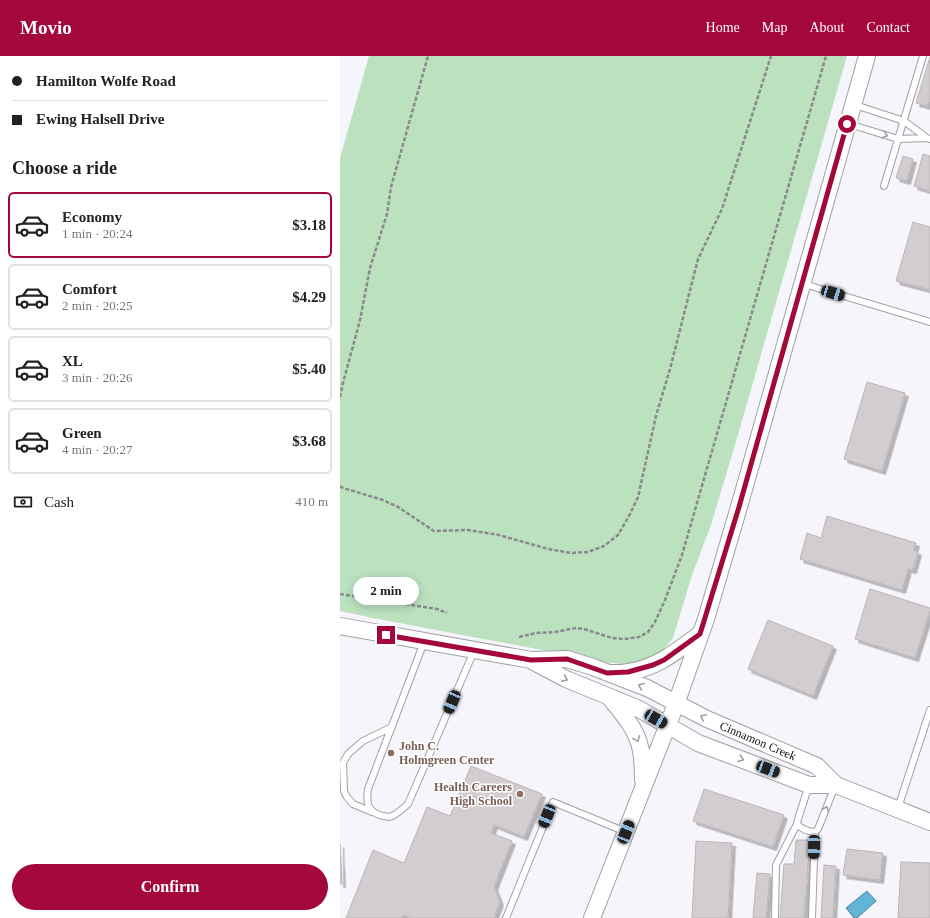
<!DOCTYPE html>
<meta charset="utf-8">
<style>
:root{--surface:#fff;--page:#f6f6f6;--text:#222;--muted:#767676;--line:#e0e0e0;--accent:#a40739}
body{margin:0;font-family:Georgia,serif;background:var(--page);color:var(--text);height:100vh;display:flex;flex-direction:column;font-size:15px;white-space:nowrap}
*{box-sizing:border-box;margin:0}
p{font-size:13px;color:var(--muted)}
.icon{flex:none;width:22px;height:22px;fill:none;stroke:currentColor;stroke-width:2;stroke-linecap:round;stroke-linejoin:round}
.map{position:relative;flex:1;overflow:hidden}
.panel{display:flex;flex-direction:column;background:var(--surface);width:340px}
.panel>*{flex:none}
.guide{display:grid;align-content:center;height:88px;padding:0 12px;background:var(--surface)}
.end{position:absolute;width:18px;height:18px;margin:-9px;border:5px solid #a40739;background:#fff;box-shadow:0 0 0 2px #fff}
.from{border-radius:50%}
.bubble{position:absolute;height:28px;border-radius:14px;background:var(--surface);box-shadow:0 2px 10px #0003;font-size:13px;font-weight:600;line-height:28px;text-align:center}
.car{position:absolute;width:12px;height:24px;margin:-12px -6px;border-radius:5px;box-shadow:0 0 3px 1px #0007;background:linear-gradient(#222 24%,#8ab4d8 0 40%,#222 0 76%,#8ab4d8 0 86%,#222 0)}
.guide b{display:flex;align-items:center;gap:14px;height:38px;font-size:15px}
.guide b+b{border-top:1px solid var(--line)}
.guide i{width:10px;height:10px;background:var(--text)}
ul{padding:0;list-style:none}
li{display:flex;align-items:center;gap:12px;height:66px;margin:0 8px 6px;padding:0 4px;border:2px solid var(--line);border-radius:6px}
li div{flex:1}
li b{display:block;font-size:15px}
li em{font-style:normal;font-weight:600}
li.current{border-color:var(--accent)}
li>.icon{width:36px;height:36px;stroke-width:1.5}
h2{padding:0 12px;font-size:18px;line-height:48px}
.pay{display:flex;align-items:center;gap:10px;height:44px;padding:0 12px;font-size:15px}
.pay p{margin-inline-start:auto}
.cta{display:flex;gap:8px;margin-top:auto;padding:8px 12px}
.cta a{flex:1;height:46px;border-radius:24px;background:var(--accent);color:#fff;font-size:16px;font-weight:600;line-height:46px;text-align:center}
header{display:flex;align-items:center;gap:24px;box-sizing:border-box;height:56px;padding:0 20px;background:var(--accent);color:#fff}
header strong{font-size:19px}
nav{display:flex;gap:22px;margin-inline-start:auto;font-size:14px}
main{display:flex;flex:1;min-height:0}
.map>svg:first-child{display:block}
</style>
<header>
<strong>Movio</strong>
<nav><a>Home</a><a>Map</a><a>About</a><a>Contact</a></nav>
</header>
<main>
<section class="panel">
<div class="guide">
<b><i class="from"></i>Hamilton Wolfe Road</b>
<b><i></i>Ewing Halsell Drive</b>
</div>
<h2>Choose a ride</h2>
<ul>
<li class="current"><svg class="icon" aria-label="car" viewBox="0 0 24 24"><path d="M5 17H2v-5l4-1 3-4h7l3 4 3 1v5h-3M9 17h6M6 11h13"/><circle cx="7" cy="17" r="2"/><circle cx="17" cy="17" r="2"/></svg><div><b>Economy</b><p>1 min · 20:24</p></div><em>$3.18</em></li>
<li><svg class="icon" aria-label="car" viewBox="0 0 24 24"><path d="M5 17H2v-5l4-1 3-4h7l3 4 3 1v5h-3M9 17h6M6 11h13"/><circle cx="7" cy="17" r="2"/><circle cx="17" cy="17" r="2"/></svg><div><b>Comfort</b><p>2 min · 20:25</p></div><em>$4.29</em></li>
<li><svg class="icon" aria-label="car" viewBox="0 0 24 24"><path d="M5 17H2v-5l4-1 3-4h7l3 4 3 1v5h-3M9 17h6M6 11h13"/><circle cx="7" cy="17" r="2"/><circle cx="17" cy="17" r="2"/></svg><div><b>XL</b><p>3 min · 20:26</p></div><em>$5.40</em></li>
<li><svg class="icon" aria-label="car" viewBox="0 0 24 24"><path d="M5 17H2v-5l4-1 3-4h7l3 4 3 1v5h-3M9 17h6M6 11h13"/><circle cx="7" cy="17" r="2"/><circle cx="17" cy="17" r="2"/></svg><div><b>Green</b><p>4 min · 20:27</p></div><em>$3.68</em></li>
</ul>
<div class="pay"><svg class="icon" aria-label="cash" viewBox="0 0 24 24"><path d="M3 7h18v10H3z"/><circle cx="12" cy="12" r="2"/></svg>Cash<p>410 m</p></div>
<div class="cta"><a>Confirm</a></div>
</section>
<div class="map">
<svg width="590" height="862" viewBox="0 0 590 862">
<defs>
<filter id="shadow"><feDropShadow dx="3.5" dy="3.5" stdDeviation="0" flood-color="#0004"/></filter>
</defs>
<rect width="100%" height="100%" fill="#f6f5fb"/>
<path fill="#bbe1bf" d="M 29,0 L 507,0 L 397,382 L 371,469 L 352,519 L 333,582 L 322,595 L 312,602 L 302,605 L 287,608 L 271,607 L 33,562 L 0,555 L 0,102 Z"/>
<path fill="#63b5d7" stroke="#4a839b" d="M 527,835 L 536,845 L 517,862 L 514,862 L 506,852 Z"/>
<path fill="#d4cdd0" stroke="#bbb5b8" filter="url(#shadow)" d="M 590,1 L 590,42 L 587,50 L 576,47 Z
M 583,98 L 590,100 L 590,135 L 574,130 Z
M 563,100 L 573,103 L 567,125 L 556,122 Z
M 573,166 L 590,171 L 590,234 L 556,225 Z
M 527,326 L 565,337 L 542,415 L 504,403 Z
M 487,460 L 576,487 L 574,494 L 578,496 L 573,514 L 568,513 L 562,534 L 460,503 L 467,477 L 481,482 Z
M 530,533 L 590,552 L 590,555 L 575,602 L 515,583 Z
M 428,564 L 493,590 L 473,640 L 408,613 Z
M 131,710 L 202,738 L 184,781 L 154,769 L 151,777 L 172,785 L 154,831 L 160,846 L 154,862 L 69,862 L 69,861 L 64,859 L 63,862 L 6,862 L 33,794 L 64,807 L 87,751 L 110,760 Z
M 364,733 L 444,759 L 433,791 L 353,765 Z
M 456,784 L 470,784 L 464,862 L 440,862 L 444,808 L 454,808 Z
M 356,785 L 392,787 L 388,862 L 352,862 Z
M 0,788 L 2,828 L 0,828 Z
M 507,793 L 543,797 L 540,824 L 503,819 Z
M 561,806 L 590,807 L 590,862 L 558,862 Z
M 484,809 L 496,810 L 493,862 L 481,862 Z
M 417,817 L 430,818 L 426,862 L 413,862 Z"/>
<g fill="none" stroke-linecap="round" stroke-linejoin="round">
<g stroke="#a0a0a5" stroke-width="8">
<path id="lane" d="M 515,49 L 564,65 L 587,82
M 509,68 L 558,83 L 587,82 L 590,83
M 544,130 L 583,0
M 464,228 L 590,266
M 84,586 L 28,733 C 26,747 27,756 43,760 C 44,760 49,761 49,761 C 56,760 63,752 68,748 L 134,595
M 558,752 L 590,654
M 32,756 L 13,748 L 7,741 L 4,735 L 3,707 L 8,698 L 23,685 L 52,671
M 457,768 C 461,773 469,776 475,776
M 166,862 L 213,746 L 286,776
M 435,862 L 436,809 L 457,768 L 458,763 L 469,729
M 472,862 L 475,776 L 478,773 L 495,730"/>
</g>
<g stroke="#a0a0a5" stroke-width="18">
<path id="secondary" d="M 0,570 L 191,604 L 227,603 L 253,611 L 307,632 L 367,663 L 477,710 L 496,729
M 192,605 L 226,623 L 299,653 L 358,687 L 469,729 L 496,729 L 590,766
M 272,617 C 278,617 283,617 288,616 C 317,612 337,595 360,578
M 270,642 C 281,656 294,670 299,687 C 303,699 303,711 303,724
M 252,862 L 336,648 L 366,563 L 399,451 L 527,0"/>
</g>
<path stroke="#89888c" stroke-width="2.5" stroke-dasharray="4 2" stroke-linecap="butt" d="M 0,341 L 3,327 L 20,264 L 30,212 L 47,158 L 51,131 L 88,0
M 0,430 L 3,432 L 43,444 L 58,451 L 94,475 L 128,474 L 159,479 L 208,493 L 231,497 L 248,496 L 264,490 L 278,479 L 290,458 L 298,441 L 316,360 L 330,313 L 358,203 L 382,153 L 431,0
M 0,538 L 97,553 L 107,557
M 179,581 L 196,577 L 215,576 L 236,572 L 244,573 L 272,582 L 284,583 L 299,581 L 308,576 L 315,566 L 325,544 L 342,499 L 486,0"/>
<use href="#lane" stroke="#fff" stroke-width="6"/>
<use href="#secondary" stroke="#fff" stroke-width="16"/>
</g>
<defs><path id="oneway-chevron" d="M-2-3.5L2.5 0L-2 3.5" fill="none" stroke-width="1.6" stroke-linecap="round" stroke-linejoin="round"/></defs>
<g stroke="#9f9f9f">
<use href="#oneway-chevron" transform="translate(545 79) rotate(17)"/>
<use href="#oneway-chevron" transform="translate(225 623) rotate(25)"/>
<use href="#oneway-chevron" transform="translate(301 630) rotate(-158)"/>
<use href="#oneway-chevron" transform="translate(363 661) rotate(-155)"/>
<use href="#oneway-chevron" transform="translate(297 683) rotate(68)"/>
<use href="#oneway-chevron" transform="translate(401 703) rotate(21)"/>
<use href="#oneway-chevron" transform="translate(486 753) rotate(-68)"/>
</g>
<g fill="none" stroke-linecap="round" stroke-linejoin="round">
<path stroke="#a40739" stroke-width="5" d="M 46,579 L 191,604 L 227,603 L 267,617 L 288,616 L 313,609 L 324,604 L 360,578 L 399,451 L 507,68"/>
</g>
<g fill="#8d6e63" stroke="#fff" stroke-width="1.5">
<circle cx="51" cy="697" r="4"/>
<circle cx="180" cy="738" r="4"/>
</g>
<g text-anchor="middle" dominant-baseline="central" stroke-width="3" stroke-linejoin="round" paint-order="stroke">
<g font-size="12" fill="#0e0e10" stroke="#fff">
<text transform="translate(418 685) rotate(23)">Cinnamon Creek</text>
</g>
<g font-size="12" font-weight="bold" fill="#785e54" stroke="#fff" text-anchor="start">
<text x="59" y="690">John C.<tspan x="59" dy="14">Holmgreen Center</tspan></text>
<text x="172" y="731" text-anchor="end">Health Careers<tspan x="172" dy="14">High School</tspan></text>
</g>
</g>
</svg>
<i class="end from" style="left:507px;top:68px"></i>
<i class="end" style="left:46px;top:579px"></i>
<div class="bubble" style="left:13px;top:521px;width:66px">2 min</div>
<i class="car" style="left:493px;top:237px;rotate:106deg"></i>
<i class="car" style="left:112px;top:646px;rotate:203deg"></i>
<i class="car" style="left:316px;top:663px;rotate:120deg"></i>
<i class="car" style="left:428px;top:713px;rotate:111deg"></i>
<i class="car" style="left:207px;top:760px;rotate:202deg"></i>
<i class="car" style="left:286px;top:776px;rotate:22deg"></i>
<i class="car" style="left:474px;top:791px;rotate:182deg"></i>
</div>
</main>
